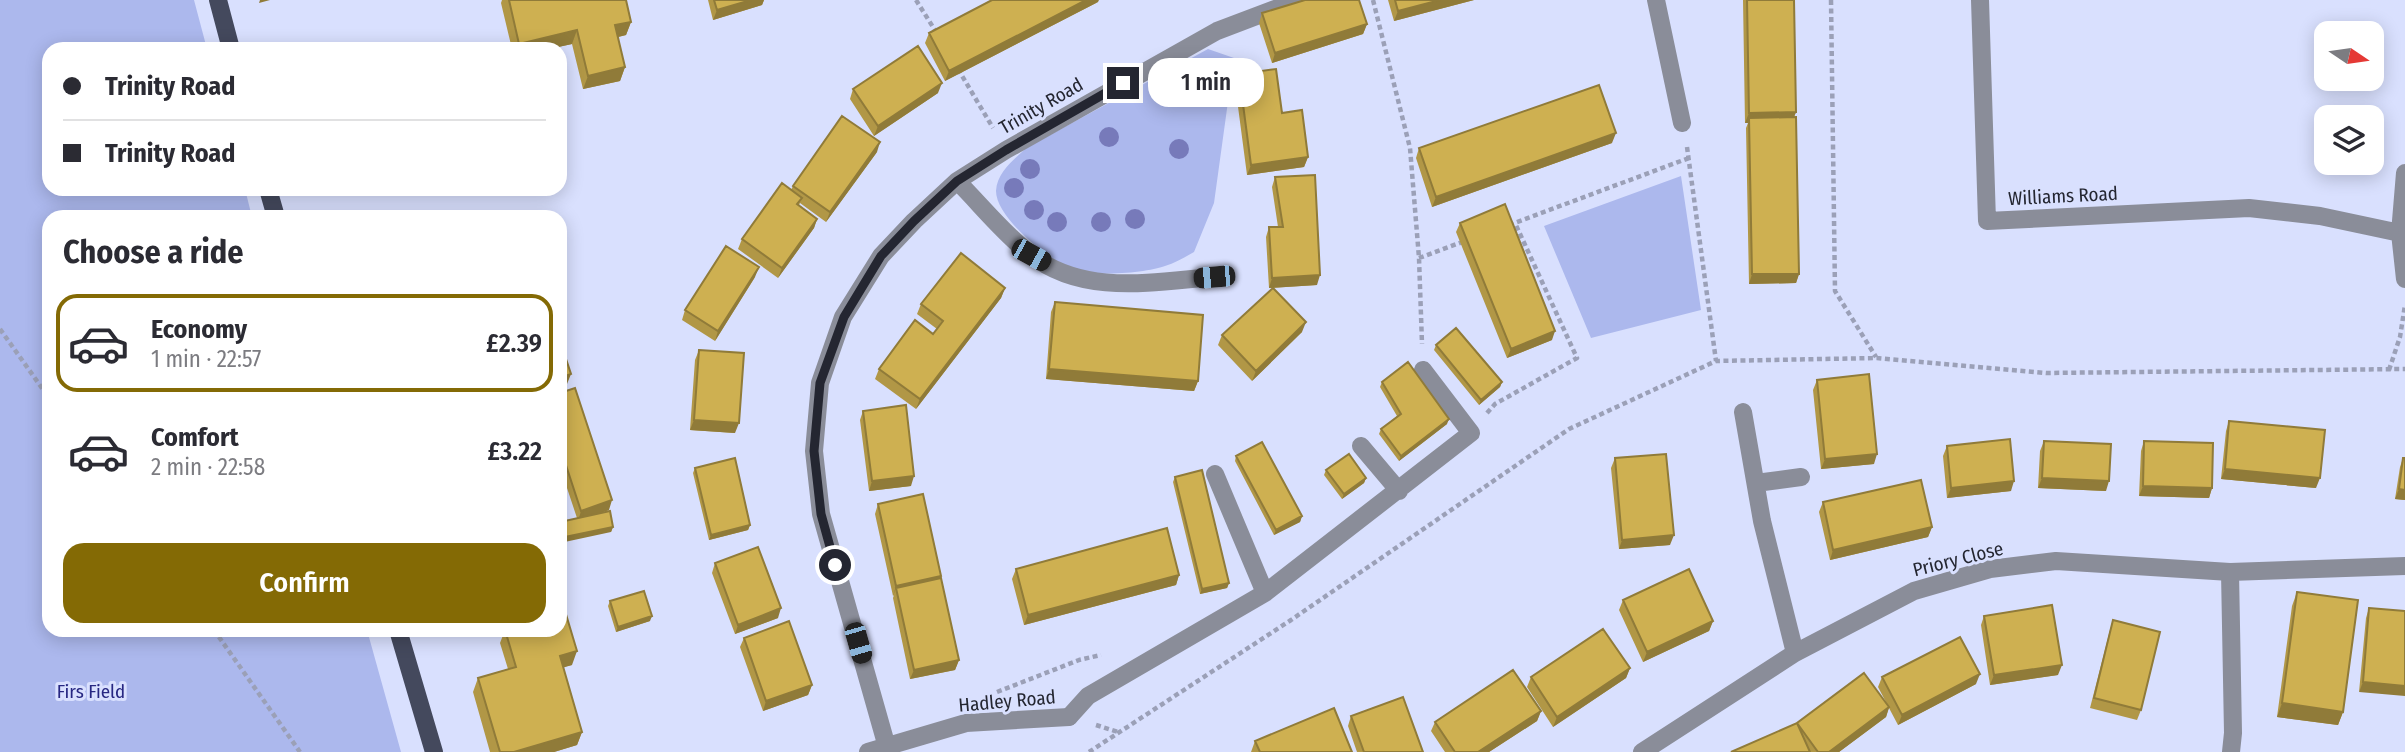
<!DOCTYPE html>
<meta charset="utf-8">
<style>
:root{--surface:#fff;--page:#f7f7f7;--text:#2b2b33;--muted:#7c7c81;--line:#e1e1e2;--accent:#846a05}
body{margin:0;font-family:"Fira Sans Condensed",sans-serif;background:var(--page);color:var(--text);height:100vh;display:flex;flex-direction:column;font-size:26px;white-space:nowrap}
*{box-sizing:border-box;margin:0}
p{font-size:23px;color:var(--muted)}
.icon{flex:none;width:38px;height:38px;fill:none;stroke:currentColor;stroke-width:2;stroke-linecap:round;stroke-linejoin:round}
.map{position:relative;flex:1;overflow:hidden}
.sheet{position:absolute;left:42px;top:210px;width:525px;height:427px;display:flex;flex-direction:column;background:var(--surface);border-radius:21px;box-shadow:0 4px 18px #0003}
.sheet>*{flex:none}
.hud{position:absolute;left:42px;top:42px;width:525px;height:154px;border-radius:21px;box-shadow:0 4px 18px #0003;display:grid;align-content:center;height:154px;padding:0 21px;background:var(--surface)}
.needle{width:46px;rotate:103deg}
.tools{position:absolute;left:2314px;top:21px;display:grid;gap:14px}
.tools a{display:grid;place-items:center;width:70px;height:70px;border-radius:14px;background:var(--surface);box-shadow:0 4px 18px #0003;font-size:35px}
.end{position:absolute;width:32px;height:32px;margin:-16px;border:9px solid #242631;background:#fff;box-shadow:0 0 0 4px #fff}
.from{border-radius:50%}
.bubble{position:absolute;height:49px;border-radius:21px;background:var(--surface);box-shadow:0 4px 18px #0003;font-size:23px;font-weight:600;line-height:49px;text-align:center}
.car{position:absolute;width:21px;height:42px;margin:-21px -10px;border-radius:9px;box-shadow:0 0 5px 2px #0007;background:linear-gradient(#222 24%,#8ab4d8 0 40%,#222 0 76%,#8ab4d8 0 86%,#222 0)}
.hud b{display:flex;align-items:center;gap:24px;height:66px;font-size:26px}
.hud b+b{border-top:2px solid var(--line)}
.hud i{width:18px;height:18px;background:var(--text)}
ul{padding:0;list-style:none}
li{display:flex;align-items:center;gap:21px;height:98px;margin:0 14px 10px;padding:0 7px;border:4px solid transparent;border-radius:21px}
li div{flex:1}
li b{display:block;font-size:26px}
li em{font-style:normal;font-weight:600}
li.current{border-color:var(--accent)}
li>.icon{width:63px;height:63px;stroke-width:1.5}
h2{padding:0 21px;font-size:32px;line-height:84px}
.button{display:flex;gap:14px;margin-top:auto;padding:14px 21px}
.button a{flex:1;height:80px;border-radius:21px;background:var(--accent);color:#fff;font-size:28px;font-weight:600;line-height:80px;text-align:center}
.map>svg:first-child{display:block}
</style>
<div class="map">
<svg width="2405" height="752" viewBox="0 0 2405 752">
<rect width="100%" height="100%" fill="#d9e0fe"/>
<path fill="#acb8ed" d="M 0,0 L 194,0 L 207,49 L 49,49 L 49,189 L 245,189 L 252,217 L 49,217 L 49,630 L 367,630 L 401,752 L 0,752 Z
M 1208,49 L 1234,58 L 1214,203 L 1194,252 C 1185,257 1175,263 1165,266 C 1147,273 1092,277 1073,270 C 1050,261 996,218 996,191 C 997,172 1014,160 1026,148 Z
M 1681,176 L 1701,310 L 1591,338 L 1544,226 Z"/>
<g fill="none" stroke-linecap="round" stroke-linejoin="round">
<path stroke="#9ba0b7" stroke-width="4.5" stroke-dasharray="5 3.5" stroke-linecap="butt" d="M 916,0 L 938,35
M 1373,0 L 1410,148 L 1419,258 L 1422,344
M 1831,0 L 1835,291 L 1876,357
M 958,69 L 993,128
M 1687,147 L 1716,361
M 1509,225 L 1689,158
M 1419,258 L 1465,241
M 0,329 L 49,398
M 2389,370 L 2400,337 L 2405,305
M 1487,413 L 1495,404 L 1577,358 L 1515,223
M 214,630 L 300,752
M 997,692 L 1079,660 L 1101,655
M 1096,725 L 1118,732
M 1089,752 L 1291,620 L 1569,429 L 1716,361 L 1877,358 L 2046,373 L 2405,369"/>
<path stroke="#8a8d99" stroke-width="18" d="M 1361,446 L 1399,491
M 1215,474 L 1265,593
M 1069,717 L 1088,696 L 1265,593 L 1471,433 L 1423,370"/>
<path stroke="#8a8d99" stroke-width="18" d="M 1656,0 L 1682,123
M 1980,0 L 1987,221 L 2249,208 L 2320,216 L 2400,233
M 2405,173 L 2400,233 L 2405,279
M 957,181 C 981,205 1004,234 1030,254 C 1082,296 1152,282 1214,277
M 1743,412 L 1762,521 L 1795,653
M 1756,483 L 1801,477
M 2230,572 L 2233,733 L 2231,752
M 887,747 L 821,514 L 814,451 L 820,383 L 843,317 L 881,256 L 914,221 L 957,181 L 1006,150 L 1217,31 L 1299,0
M 868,752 L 966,723 L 1069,717
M 1642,752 L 1795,653 L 1914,591 L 1990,569 L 2056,561 L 2230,572 L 2405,566"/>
<path stroke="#44495d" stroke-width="18" d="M 218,0 L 231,49
M 268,189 L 276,217
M 398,630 L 434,752"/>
</g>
<g fill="#777aba">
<circle cx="1109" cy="137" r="10"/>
<circle cx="1179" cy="149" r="10"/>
<circle cx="1030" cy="169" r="10"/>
<circle cx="1014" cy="188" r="10"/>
<circle cx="1034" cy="210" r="10"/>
<circle cx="1135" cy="219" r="10"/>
<circle cx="1057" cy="222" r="10"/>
<circle cx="1101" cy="222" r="10"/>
</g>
<path fill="#b19746" d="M 502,0 L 626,0 L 631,22 L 626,35 L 618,37 L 625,67 L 620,81 L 583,89 L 572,44 L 549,49 L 512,49 L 501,3 Z
M 708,0 L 764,0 L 762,5 L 713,20 Z
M 1388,0 L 1474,0 L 1394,21 Z
M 1743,0 L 1794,0 L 1796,112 L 1794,117 L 1799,274 L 1796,283 L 1749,284 L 1746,128 L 1748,123 L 1745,123 Z
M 1098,2 L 945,81 L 925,43 L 929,33 Z
M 1262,13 L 1367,24 L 1363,34 L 1272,63 L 1259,23 Z
M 1239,74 L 1282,113 L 1308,157 L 1304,167 L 1247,175 L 1235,84 Z
M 853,89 L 938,93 L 874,136 L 850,99 Z
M 1612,143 L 1432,207 L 1416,158 L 1419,148 Z
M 877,152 L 826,222 L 800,203 L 799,205 L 817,219 L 814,228 L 778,278 L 738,249 L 742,239 L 791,190 L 793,186 Z
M 1275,177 L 1317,285 L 1269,288 L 1266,237 L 1269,227 L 1278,227 L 1272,187 Z
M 1460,223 L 1552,340 L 1507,358 L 1456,232 Z
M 755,277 L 715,341 L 682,320 L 685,310 Z
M 1005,288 L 1001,298 L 916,409 L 875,379 L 879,369 L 933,334 L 937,329 L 917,314 L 921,304 Z
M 1055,302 L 1198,381 L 1194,391 L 1046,379 L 1051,312 Z
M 1302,332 L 1252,381 L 1218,345 L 1222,335 Z
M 1436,345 L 1502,382 L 1500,387 L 1479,405 L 1434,350 Z
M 699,350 L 735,433 L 690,430 L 695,360 Z
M 1817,380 L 1874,464 L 1821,469 L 1813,390 Z
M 1382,382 L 1447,424 L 1399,461 L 1379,434 L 1381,429 L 1397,416 L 1380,387 Z
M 560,393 L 609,510 L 600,513 L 613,527 L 611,532 L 577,518 L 560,467 Z
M 863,411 L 911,486 L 869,491 L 860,420 Z
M 2229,421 L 2316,488 L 2221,479 L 2226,431 Z
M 2044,441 L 2106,491 L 2038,488 L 2040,451 Z
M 2144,441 L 2212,488 L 2209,498 L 2139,496 L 2141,451 Z
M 1947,446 L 2011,491 L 1947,498 L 1943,456 Z
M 1236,456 L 1302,516 L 1300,522 L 1274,535 L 1235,461 Z
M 1615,458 L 1670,545 L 1619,549 L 1611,468 Z
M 2403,458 L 2405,500 L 2395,499 L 2400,467 Z
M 695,468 L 750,525 L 748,530 L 709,540 L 693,473 Z
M 1326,470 L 1366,478 L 1364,483 L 1342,499 L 1324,475 Z
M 1175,477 L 1229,583 L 1227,588 L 1200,594 L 1173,482 Z
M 1823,502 L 1932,527 L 1928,537 L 1830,560 L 1819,512 Z
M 878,504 L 940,578 L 959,660 L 955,670 L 910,679 L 893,598 L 894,595 L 893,596 L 875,514 Z
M 715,563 L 778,618 L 735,634 L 712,573 Z
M 1016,569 L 1179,575 L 1176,585 L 1024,625 L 1012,579 Z
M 2297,592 L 2343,712 L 2338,725 L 2277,717 L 2292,606 Z
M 1623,600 L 1713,621 L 1709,631 L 1643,662 L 1619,610 Z
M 610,601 L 650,621 L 616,632 L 608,606 Z
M 2369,608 L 2405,611 L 2359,692 L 2366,618 Z
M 1984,616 L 2058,675 L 1990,685 L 1981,625 Z
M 2113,620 L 2141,710 L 2137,720 L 2090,708 L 2110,630 Z
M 505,630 L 560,630 L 572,665 L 563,667 L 582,732 L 577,745 L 554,752 L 490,752 L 473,692 L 478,678 L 508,669 L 500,643 Z
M 744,638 L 812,685 L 808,695 L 763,711 L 740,647 Z
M 1630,668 L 1626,678 L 1553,727 L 1527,687 L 1531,677 Z
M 1882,677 L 1976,684 L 1898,725 L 1889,708 L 1886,717 L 1839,752 L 1731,752 L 1797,723 L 1887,704 L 1878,687 Z
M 1541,711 L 1537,721 L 1489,752 L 1445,752 L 1431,731 L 1435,722 Z
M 1351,716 L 1423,752 L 1357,752 L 1348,726 Z
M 1255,741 L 1352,752 L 1251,752 Z"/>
<path fill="#907b39" d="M 260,0 L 270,0 L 259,3 Z
M 751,0 L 764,0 L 762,5 L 713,20 L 717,10 Z
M 1086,0 L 1099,0 L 1098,2 L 945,81 L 949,71 Z
M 1440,0 L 1474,0 L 1394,21 L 1398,11 Z
M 631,22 L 626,35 L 610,39 L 615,25 Z
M 1367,24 L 1363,34 L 1272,63 L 1275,53 Z
M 577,30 L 572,44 L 549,49 L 517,49 L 519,44 Z
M 625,67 L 620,81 L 583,89 L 588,76 Z
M 942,83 L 938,93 L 874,136 L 878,126 Z
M 1796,112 L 1792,122 L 1749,118 L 1748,123 L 1745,123 L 1749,113 Z
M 1616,133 L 1612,143 L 1432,207 L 1436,197 Z
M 880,142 L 877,152 L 826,222 L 830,212 Z
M 1308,157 L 1304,167 L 1247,175 L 1251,165 Z
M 817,219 L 814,228 L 778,278 L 782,268 Z
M 759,267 L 755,277 L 715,341 L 718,331 Z
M 1752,274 L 1799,274 L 1796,283 L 1749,284 Z
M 1320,275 L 1317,285 L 1269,288 L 1272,278 Z
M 1005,288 L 1001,298 L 916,409 L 920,399 Z
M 1306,322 L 1302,332 L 1252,381 L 1256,371 Z
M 1555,331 L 1552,340 L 1507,358 L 1511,349 Z
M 1049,369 L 1198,381 L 1194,391 L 1046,379 Z
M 571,374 L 567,384 L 560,386 L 560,378 Z
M 1502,382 L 1500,387 L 1479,405 L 1481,400 Z
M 1449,419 L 1447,424 L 1399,461 L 1401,456 Z
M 694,420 L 739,423 L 735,433 L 690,430 Z
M 1877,454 L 1874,464 L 1821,469 L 1825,459 Z
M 2225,469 L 2320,478 L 2316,488 L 2221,479 Z
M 914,476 L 911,486 L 869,491 L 872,481 Z
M 1366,478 L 1364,483 L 1342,499 L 1344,494 Z
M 2042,478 L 2109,481 L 2106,491 L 2038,488 Z
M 2014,481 L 2011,491 L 1947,498 L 1951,488 Z
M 2143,486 L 2212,488 L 2209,498 L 2139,496 Z
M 2399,489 L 2405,490 L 2405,500 L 2395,499 Z
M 612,500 L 609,510 L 578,521 L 581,511 Z
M 1302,516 L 1300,522 L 1274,535 L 1276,530 Z
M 750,525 L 748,530 L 709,540 L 711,535 Z
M 613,527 L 611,532 L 560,543 L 560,538 Z
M 1932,527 L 1928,537 L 1830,560 L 1833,550 Z
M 1674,535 L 1670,545 L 1619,549 L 1622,540 Z
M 1179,575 L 1176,585 L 1024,625 L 1028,615 Z
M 941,576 L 938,586 L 896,588 L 893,596 L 896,586 Z
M 1229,583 L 1227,588 L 1200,594 L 1202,589 Z
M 781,608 L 778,618 L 735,634 L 738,625 Z
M 652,616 L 650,621 L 616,632 L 618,627 Z
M 1713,621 L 1709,631 L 1643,662 L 1647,652 Z
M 577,651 L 572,665 L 555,670 L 560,656 Z
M 959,660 L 955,670 L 910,679 L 914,670 Z
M 2062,665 L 2058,675 L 1990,685 L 1994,675 Z
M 1630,668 L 1626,678 L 1553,727 L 1557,717 Z
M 1980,674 L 1976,684 L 1898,725 L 1902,715 Z
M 2363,682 L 2405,686 L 2405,696 L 2359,692 Z
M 812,685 L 808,695 L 763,711 L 766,701 Z
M 2282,703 L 2343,712 L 2338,725 L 2277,717 Z
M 1889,707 L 1886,717 L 1839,752 L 1829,752 Z
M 1541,711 L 1537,721 L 1489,752 L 1478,752 Z
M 582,732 L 577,745 L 554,752 L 514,752 Z"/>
<path fill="#ceb051" stroke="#907b39" stroke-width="2" d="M 509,0 L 626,0 L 631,22 L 615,25 L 625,67 L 588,76 L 577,30 L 519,44 Z
M 714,0 L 751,0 L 717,10 Z
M 992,0 L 1086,0 L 949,71 L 929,33 Z
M 1305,0 L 1359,0 L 1367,24 L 1275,53 L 1262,13 Z
M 1395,0 L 1440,0 L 1398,11 Z
M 1747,0 L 1794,0 L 1796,112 L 1749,113 Z
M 918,46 L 942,83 L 878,126 L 853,89 Z
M 1276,69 L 1282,113 L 1302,110 L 1308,157 L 1251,165 L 1239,74 Z
M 1599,85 L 1616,133 L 1436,197 L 1419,148 Z
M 842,116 L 880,142 L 830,212 L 793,186 Z
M 1796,117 L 1799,274 L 1752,274 L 1749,118 Z
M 1315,175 L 1320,275 L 1272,278 L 1269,227 L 1283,227 L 1275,177 Z
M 782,183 L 802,198 L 797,204 L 817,219 L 782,268 L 742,239 Z
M 1505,204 L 1555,331 L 1511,349 L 1460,223 Z
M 726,246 L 759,267 L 718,331 L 685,310 Z
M 961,253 L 1005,288 L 920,399 L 879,369 L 915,320 L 933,334 L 943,321 L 921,304 Z
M 1273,288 L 1306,322 L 1256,371 L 1222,335 Z
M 1055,302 L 1203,315 L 1198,381 L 1049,369 Z
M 1456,328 L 1502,382 L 1481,400 L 1436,345 Z
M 560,341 L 571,374 L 560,378 Z
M 699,350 L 744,353 L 739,423 L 694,420 Z
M 1408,362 L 1449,419 L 1401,456 L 1381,429 L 1401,414 L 1382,382 Z
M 1869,374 L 1877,454 L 1825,459 L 1817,380 Z
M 575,388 L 612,500 L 581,511 L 560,447 L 560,393 Z
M 906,405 L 914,476 L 872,481 L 863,411 Z
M 2229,421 L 2325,430 L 2320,478 L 2225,469 Z
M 2010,439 L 2014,481 L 1951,488 L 1947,446 Z
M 2044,441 L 2111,444 L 2109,481 L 2042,478 Z
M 2144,441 L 2213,443 L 2212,488 L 2143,486 Z
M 1262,442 L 1302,516 L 1276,530 L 1236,456 Z
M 1349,454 L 1366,478 L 1344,494 L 1326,470 Z
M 1666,454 L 1674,535 L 1622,540 L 1615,458 Z
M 735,458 L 750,525 L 711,535 L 695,468 Z
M 2403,458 L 2405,458 L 2405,490 L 2399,489 Z
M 1202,470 L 1229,583 L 1202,589 L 1175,477 Z
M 1921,480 L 1932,527 L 1833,550 L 1823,502 Z
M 923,494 L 941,576 L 896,586 L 878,504 Z
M 610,511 L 613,527 L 560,538 L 560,522 Z
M 1167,528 L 1179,575 L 1028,615 L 1016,569 Z
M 758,547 L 781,608 L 738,625 L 715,563 Z
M 1689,569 L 1713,621 L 1647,652 L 1623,600 Z
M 941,578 L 959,660 L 914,670 L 896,588 Z
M 644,591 L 652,616 L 618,627 L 610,601 Z
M 2297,592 L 2358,600 L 2343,712 L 2282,703 Z
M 2052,605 L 2062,665 L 1994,675 L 1984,616 Z
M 2369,608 L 2405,611 L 2405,686 L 2363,682 Z
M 565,611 L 577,651 L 560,656 L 582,732 L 514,752 L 500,752 L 478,678 L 516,667 L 505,630 L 560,630 L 560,613 Z
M 2113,620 L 2160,632 L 2141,710 L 2094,698 Z
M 789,621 L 812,685 L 766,701 L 744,638 Z
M 1603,629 L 1630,668 L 1557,717 L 1531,677 Z
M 1960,637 L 1980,674 L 1902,715 L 1882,677 Z
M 1513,670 L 1541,711 L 1478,752 L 1455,752 L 1435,722 Z
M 1864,673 L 1889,707 L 1829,752 L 1818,752 L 1797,723 Z
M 1403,697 L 1423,752 L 1364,752 L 1351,716 Z
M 1334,708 L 1352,752 L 1260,752 L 1255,741 Z
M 1797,723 L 1810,752 L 1731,752 Z"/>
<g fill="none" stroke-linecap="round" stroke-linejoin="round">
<path stroke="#242631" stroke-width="9" d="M 835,565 L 821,514 L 814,451 L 820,383 L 844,317 L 881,256 L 914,221 L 957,181 L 1006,150 L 1123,83"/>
</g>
<g text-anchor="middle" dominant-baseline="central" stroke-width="6" stroke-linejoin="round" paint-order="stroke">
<g font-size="19" fill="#242631" stroke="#d9e0fe">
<text transform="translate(1041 106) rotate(-30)">Trinity Road</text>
<text transform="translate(2063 196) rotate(-3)">Williams Road</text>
<text transform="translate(1958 559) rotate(-14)">Priory Close</text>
<text transform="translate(1007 701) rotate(-5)">Hadley Road</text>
</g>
<g font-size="19" fill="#272782" stroke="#d9e0fe">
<text x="91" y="691">Firs Field</text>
</g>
</g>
</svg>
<div class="tools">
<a><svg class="needle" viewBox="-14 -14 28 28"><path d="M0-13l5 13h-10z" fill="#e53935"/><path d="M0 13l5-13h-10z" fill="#7c7c81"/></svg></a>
<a><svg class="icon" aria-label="layers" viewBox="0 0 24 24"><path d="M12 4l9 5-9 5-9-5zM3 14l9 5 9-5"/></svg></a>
</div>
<i class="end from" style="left:835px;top:565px"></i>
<i class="end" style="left:1123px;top:83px"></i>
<div class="bubble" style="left:1148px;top:58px;width:116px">1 min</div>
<i class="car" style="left:1031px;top:255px;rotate:119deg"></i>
<i class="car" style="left:1214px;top:277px;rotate:265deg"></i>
<i class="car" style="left:858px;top:643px;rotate:164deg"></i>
<div class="hud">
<b><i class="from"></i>Trinity Road</b>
<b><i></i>Trinity Road</b>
</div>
<section class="sheet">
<h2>Choose a ride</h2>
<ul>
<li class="current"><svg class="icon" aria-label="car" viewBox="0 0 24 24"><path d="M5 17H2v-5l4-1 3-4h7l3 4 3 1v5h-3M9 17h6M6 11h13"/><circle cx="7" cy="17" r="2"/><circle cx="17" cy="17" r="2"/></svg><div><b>Economy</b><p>1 min · 22:57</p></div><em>£2.39</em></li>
<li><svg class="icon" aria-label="car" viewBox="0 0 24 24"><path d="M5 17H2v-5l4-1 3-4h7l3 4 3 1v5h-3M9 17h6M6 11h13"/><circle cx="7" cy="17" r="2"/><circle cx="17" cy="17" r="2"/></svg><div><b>Comfort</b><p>2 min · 22:58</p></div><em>£3.22</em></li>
</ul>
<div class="button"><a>Confirm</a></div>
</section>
</div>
